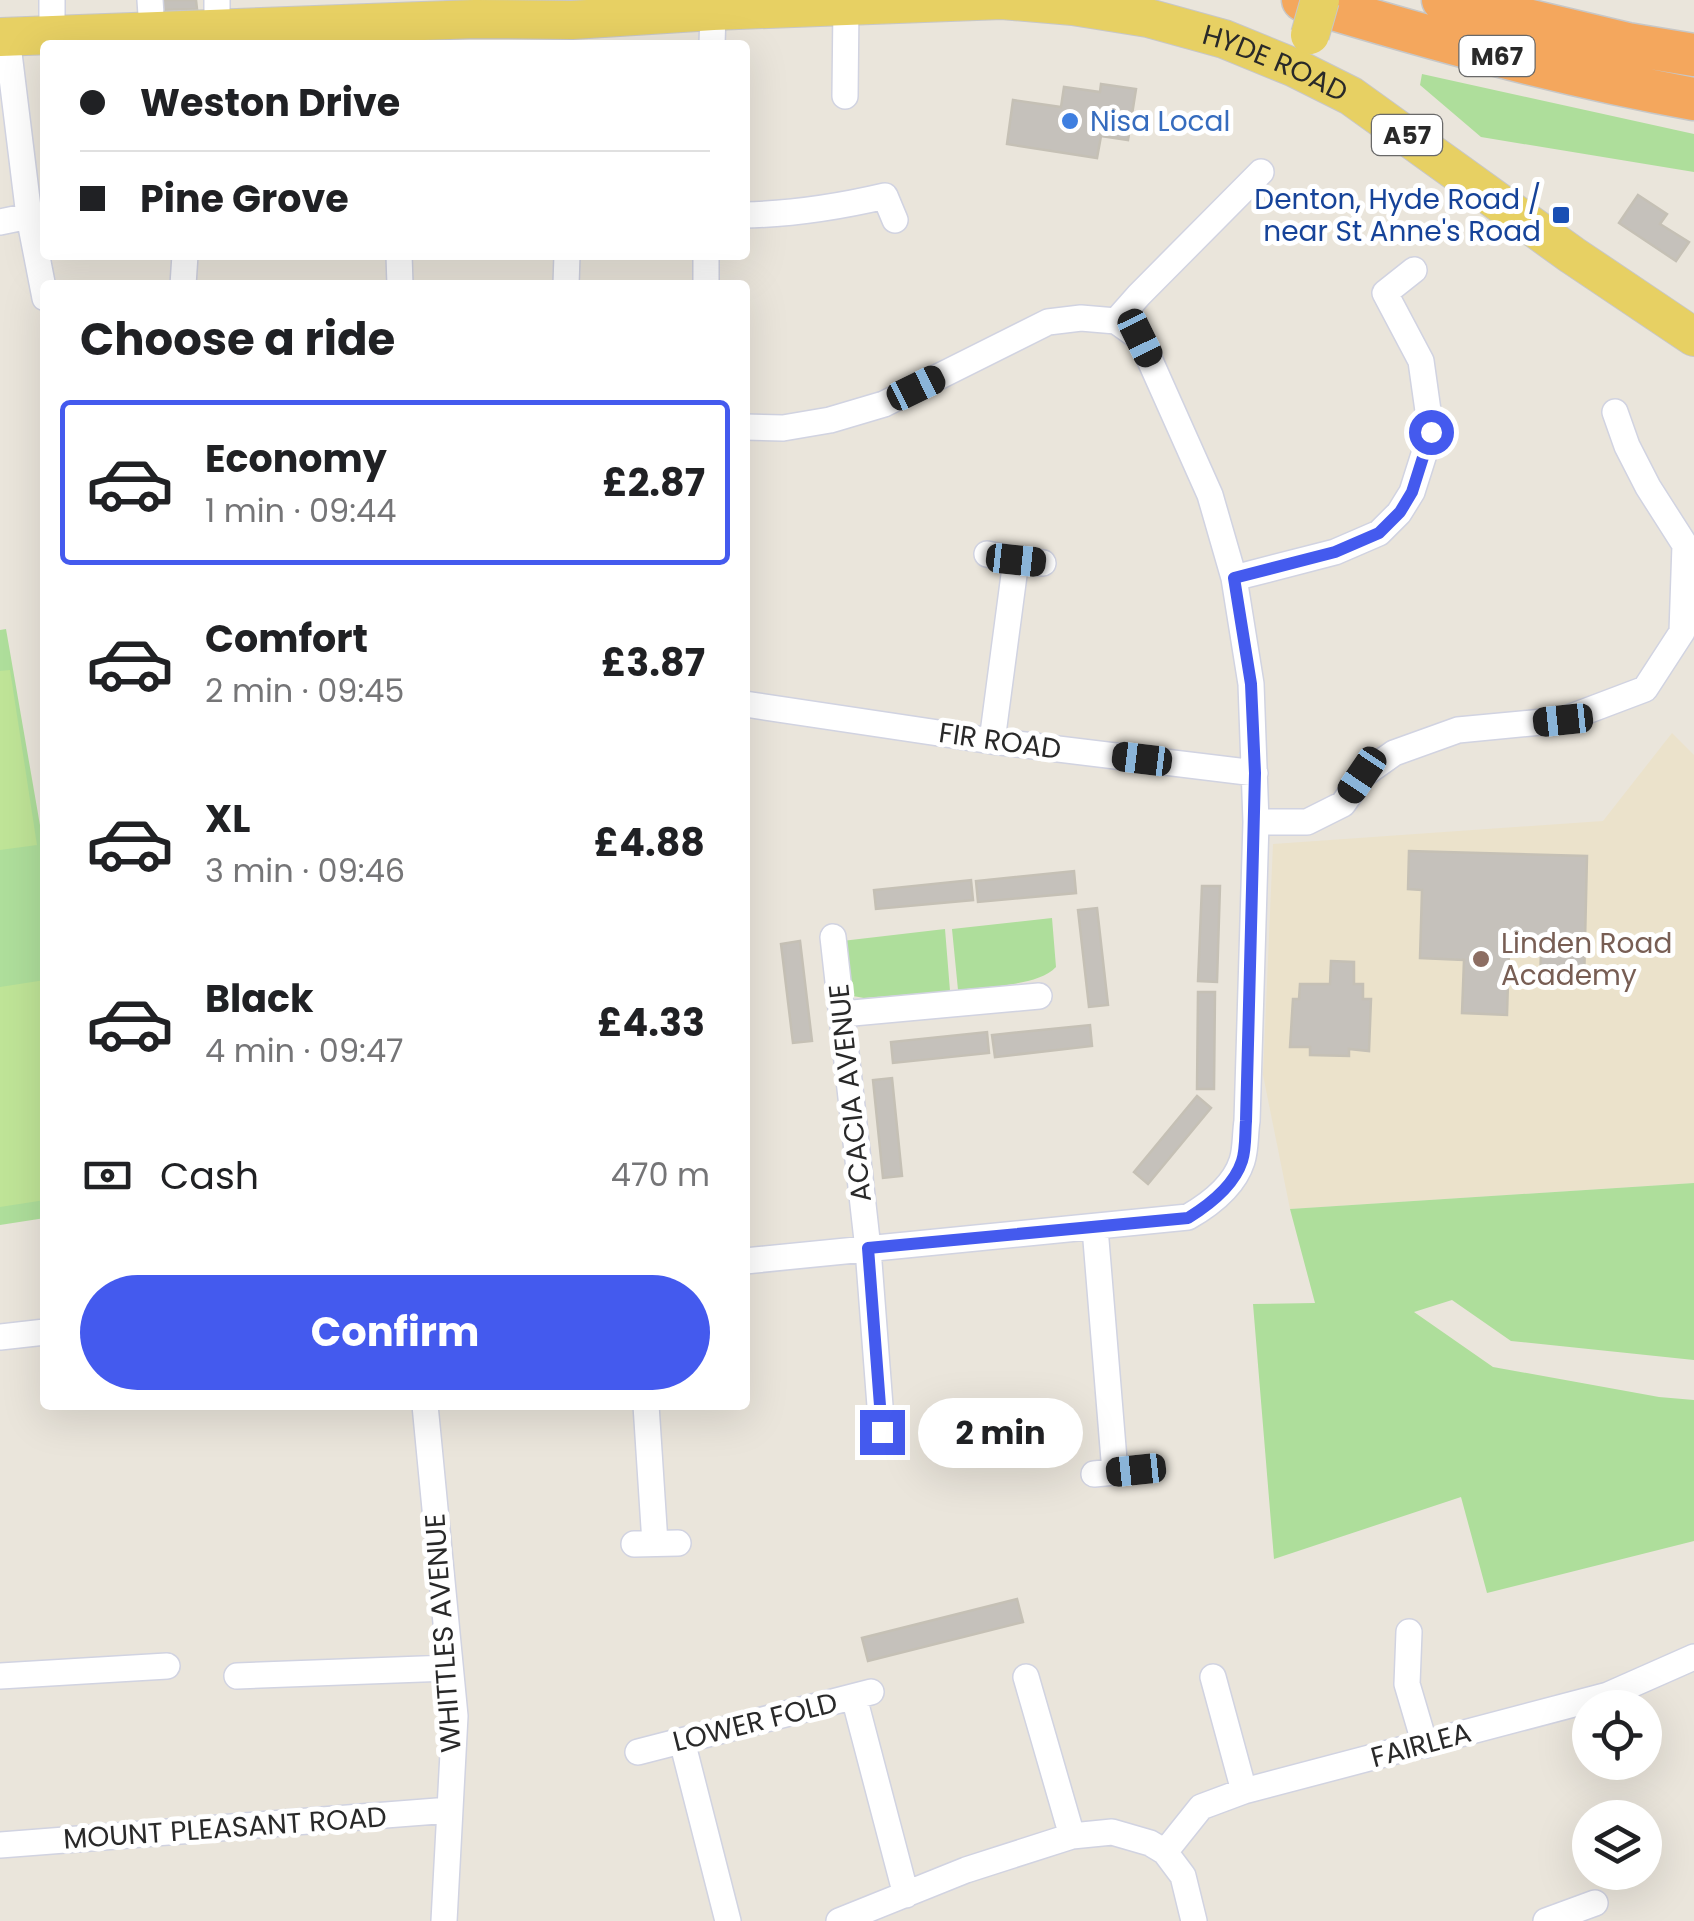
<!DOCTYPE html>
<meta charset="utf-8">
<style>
:root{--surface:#fff;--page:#f2f2f2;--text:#202124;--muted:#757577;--line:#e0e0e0;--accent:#445aee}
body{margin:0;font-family:Poppins,sans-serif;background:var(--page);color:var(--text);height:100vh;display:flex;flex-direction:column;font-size:38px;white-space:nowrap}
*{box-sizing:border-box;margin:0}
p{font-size:32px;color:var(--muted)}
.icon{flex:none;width:55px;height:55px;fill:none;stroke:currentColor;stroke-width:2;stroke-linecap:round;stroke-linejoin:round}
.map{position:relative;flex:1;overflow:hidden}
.drawer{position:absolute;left:40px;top:280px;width:710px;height:1130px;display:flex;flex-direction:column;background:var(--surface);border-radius:10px;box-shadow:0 10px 40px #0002}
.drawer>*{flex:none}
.hud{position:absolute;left:40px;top:40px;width:710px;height:220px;border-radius:10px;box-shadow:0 10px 40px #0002;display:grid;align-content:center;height:220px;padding:0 40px;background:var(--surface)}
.tools{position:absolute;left:1572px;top:1690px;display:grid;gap:20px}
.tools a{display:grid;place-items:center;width:90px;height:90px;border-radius:50%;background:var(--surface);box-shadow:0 10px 40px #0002;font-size:50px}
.end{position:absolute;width:45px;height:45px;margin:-22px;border:12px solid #445aee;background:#fff;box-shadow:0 0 0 5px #fff}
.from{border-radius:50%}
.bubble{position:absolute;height:70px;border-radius:35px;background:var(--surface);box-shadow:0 10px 40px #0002;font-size:32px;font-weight:700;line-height:70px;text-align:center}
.car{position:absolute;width:30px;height:60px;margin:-30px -15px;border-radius:12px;box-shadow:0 0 8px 2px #0007;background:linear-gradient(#222 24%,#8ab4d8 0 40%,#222 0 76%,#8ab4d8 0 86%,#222 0)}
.hud b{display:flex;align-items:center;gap:35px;height:95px;font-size:38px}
.hud b+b{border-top:2px solid var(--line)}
.hud i{width:25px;height:25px;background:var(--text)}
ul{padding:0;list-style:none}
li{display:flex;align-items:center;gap:30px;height:165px;margin:0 20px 15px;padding:0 20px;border:5px solid transparent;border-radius:10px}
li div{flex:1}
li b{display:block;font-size:38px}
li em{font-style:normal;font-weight:700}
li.selected{border-color:var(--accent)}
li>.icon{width:90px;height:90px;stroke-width:1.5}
h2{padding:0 40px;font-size:45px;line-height:120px}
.pay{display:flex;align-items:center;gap:25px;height:110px;padding:0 40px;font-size:38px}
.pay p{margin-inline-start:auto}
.cta{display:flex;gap:20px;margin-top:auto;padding:20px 40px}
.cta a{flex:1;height:115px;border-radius:60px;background:var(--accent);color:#fff;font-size:40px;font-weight:700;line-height:115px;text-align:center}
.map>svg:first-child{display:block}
</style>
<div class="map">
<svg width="1694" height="1921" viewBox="0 0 1694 1921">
<rect width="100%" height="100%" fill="#eae5db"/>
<path fill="#ebe2cb" d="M 1672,733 L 1694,755 L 1694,1183 L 1290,1209 L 1263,1075 L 1273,844 L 1603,821 Z"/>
<path fill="#aede9b" d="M 1422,74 L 1694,134 L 1694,172 L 1481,137 L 1420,85 Z
M 6,629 L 45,854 L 45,1218 L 0,1225 L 0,630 Z
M 1052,918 L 1056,967 C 1037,987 985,986 958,990 L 952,929 Z
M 945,929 L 950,991 L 864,998 L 853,996 L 848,986 L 842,941 Z
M 1694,1183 L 1694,1360 L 1511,1341 L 1452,1300 L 1414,1312 L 1493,1367 L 1659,1397 L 1694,1400 L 1694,1541 L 1487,1593 L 1461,1497 L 1274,1559 L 1253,1304 L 1315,1303 L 1290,1209 Z"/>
<path fill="#bfe497" d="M 10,670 L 37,845 L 0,850 L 0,671 Z
M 45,980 L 45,1200 L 0,1207 L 0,987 Z"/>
<path fill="#c5c1bb" stroke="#c5c0b5" stroke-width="2.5" d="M 155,0 L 196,0 L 197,9 L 155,10 Z
M 1101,84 L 1136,89 L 1128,140 L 1101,136 L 1097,158 L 1007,144 L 1013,100 L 1061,107 L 1064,87 L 1100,92 Z
M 1638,195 L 1667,214 L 1660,224 L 1689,242 L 1676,261 L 1619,223 Z
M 1409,851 L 1587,856 L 1584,985 L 1540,984 L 1541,951 L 1509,950 L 1507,1015 L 1462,1013 L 1464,960 L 1420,958 L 1422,890 L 1408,889 Z
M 1074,871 L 1076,893 L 978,902 L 976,881 Z
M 971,880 L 973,900 L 876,909 L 874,890 Z
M 1202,886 L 1220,886 L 1217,982 L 1198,981 Z
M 1097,908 L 1108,1005 L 1089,1007 L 1078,910 Z
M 800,941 L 812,1041 L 793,1043 L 781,944 Z
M 1331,961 L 1354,962 L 1354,984 L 1363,984 L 1363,999 L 1371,999 L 1369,1051 L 1349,1049 L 1349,1056 L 1310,1055 L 1310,1047 L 1290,1047 L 1293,999 L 1299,999 L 1300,984 L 1330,984 Z
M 1198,992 L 1215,992 L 1214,1089 L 1197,1089 Z
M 1090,1025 L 1092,1046 L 995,1057 L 992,1035 Z
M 987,1032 L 989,1053 L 893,1063 L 891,1042 Z
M 892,1078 L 902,1176 L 883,1178 L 873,1080 Z
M 1197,1096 L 1211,1108 L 1148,1184 L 1134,1172 Z
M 1017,1599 L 1023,1622 L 868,1661 L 862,1638 Z"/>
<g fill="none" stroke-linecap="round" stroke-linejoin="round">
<g stroke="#d1d3e1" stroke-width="28">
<path id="street" d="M 52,0 L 52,36
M 150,0 L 153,45
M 217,0 L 217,28
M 7,37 L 29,216 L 45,298
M 712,45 L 713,11
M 845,96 L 846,5
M 745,215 C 793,214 838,207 885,196 L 895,220
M 0,222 L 29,216
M 399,255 L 400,285
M 183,285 L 185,255
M 566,285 L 567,255
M 706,285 L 706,255
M 1116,321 L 1139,295 L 1261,172
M 745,427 L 783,428 L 830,420 L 884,404 L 1048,322 L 1081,318 L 1116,321 L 1140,338 L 1210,495 L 1234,578 L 1251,684 L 1256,822 L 1247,1121 C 1245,1133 1246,1149 1242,1161 C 1234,1186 1209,1205 1188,1217 L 745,1261
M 987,554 L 1016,560
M 1234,578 L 1335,552 L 1379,533 L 1399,513 L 1412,492 L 1431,432 L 1421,361 L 1385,293 L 1414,270
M 745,704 L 992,741 L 1255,773
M 992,741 L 1016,560 L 1043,563
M 1256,822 L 1307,822 L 1343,804 L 1363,775 L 1394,753 L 1458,730 L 1563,720 L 1645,689 L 1682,632 L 1685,545 L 1648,487 L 1627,446 L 1615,412
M 833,937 L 868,1249 L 882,1432
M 842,1014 L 1039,996
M 1095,1228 L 1115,1472
M 0,1337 L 45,1332
M 425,1405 L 455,1716 L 444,1921
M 646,1405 L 655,1543
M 1094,1474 L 1136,1470
M 634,1544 L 678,1543
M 1409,1632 L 1407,1684 L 1425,1745
M 0,1676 L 167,1666
M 237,1676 L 449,1668
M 1026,1677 L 1072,1836
M 1213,1677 L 1244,1791
M 854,1697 L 906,1895
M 682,1741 L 728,1921
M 638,1752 L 871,1692
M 0,1845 L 450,1810
M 1165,1852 L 1201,1807 L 1244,1791 L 1608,1695 L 1694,1657
M 839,1921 L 966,1870 L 1072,1836 L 1112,1832 L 1150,1843 L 1165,1852 L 1183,1876 L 1194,1921
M 1546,1921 L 1595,1903"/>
</g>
<g stroke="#c7c7c7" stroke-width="40">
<g id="primary">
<path id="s1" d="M 0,37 L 475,19 L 572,20 L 713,11 L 1002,0 L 1073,6 L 1148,18 L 1224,39 L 1295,68 L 1351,96 L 1572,255 L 1694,337"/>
</g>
</g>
<g stroke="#c7c7c7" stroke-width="45">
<path id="highway" d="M 1303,0 C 1432,39 1561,75 1694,99
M 1443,0 L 1627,44 L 1694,55"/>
</g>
<use href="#street" stroke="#fff" stroke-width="25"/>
<use href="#primary" stroke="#e7d063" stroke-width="38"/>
<use href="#highway" stroke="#f4a75d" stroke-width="42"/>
<g stroke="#c7c7c7" stroke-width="40" stroke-linecap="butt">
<path id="primary-bridge" d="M 1310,35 L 1320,0"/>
</g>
<use href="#primary-bridge" stroke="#e7d063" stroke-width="38"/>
</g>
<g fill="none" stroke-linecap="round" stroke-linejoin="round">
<path stroke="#445aee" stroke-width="12" d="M 882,1432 L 868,1248 L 1188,1218 C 1209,1205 1234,1186 1242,1161 C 1246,1149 1245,1133 1246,1121 L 1255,773 L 1251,684 L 1234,578 L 1335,552 L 1379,533 L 1400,512 L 1412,492 L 1431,432"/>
</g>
<circle fill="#3f7fe0" stroke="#fff" stroke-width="4" cx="1070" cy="121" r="10"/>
<rect fill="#1a4fb4" stroke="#fff" stroke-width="4" x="1551" y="205" width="20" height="20" rx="5"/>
<circle fill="#8d6e63" stroke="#fff" stroke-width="4" cx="1481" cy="959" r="10"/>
<g text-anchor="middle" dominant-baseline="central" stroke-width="10" stroke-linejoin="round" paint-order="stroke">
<g fill="#fff" stroke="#696969" stroke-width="2.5">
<rect x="1459.5" y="36" width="75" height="40" rx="8"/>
<rect x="1372" y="115" width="70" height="40" rx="8"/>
</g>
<g font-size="25" font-weight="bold" fill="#292929">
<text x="1497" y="56">M67</text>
<text x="1407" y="135">A57</text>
</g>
<g font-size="28" fill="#292929" stroke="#fff">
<text stroke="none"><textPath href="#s1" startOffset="1285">HYDE ROAD</textPath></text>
<text transform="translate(1000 741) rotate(8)">FIR ROAD</text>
<text transform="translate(850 1093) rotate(-96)">ACACIA AVENUE</text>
<text transform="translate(443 1633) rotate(-94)">WHITTLES AVENUE</text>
<text transform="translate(755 1722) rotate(-14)">LOWER FOLD</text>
<text transform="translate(1421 1745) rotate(-15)">FAIRLEA</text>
<text transform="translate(225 1828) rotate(-4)">MOUNT PLEASANT ROAD</text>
</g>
<g font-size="28" fill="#366cbe" stroke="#fff" text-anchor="start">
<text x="1090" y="121">Nisa Local</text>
</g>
<g font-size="28" fill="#164399" stroke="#fff" text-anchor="end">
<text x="1541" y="199">Denton, Hyde Road /<tspan x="1541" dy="32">near St Anne's Road</tspan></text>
</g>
<g font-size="28" fill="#785e54" stroke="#fff" text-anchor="start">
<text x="1501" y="943">Linden Road<tspan x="1501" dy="32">Academy</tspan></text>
</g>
</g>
</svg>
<div class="tools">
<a><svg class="icon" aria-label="locate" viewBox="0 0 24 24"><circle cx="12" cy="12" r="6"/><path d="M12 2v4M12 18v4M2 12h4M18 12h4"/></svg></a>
<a><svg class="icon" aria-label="layers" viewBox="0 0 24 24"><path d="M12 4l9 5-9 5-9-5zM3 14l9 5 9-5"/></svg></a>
</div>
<i class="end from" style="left:1431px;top:432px"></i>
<i class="end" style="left:882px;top:1432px"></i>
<div class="bubble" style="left:918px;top:1398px;width:165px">2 min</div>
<i class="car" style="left:1140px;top:338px;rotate:154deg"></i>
<i class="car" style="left:916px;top:388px;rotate:64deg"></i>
<i class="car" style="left:1016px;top:560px;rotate:96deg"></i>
<i class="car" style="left:1563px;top:720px;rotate:264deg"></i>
<i class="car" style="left:1142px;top:759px;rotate:277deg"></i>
<i class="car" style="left:1362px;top:775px;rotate:214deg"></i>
<i class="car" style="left:1136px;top:1470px;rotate:264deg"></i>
<div class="hud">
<b><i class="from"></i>Weston Drive</b>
<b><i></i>Pine Grove</b>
</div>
<section class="drawer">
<h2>Choose a ride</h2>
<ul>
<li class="selected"><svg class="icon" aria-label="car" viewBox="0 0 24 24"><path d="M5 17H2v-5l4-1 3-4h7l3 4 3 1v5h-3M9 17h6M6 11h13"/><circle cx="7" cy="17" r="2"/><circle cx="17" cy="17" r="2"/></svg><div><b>Economy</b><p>1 min · 09:44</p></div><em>£2.87</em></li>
<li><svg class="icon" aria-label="car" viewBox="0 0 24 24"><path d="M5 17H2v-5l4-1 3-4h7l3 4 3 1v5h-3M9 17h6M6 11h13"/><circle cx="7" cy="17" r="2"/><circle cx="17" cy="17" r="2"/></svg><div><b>Comfort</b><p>2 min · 09:45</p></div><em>£3.87</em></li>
<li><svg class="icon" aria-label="car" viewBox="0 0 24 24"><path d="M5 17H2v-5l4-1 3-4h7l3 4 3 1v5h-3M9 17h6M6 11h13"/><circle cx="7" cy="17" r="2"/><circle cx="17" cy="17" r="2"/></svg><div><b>XL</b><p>3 min · 09:46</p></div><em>£4.88</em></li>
<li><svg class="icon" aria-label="car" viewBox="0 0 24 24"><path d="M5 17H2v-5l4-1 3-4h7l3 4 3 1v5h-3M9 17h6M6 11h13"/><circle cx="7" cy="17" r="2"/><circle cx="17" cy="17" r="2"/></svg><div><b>Black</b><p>4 min · 09:47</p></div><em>£4.33</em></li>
</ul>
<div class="pay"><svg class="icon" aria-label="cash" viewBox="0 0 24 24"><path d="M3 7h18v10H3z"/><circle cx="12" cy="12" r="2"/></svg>Cash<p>470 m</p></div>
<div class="cta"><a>Confirm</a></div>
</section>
</div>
